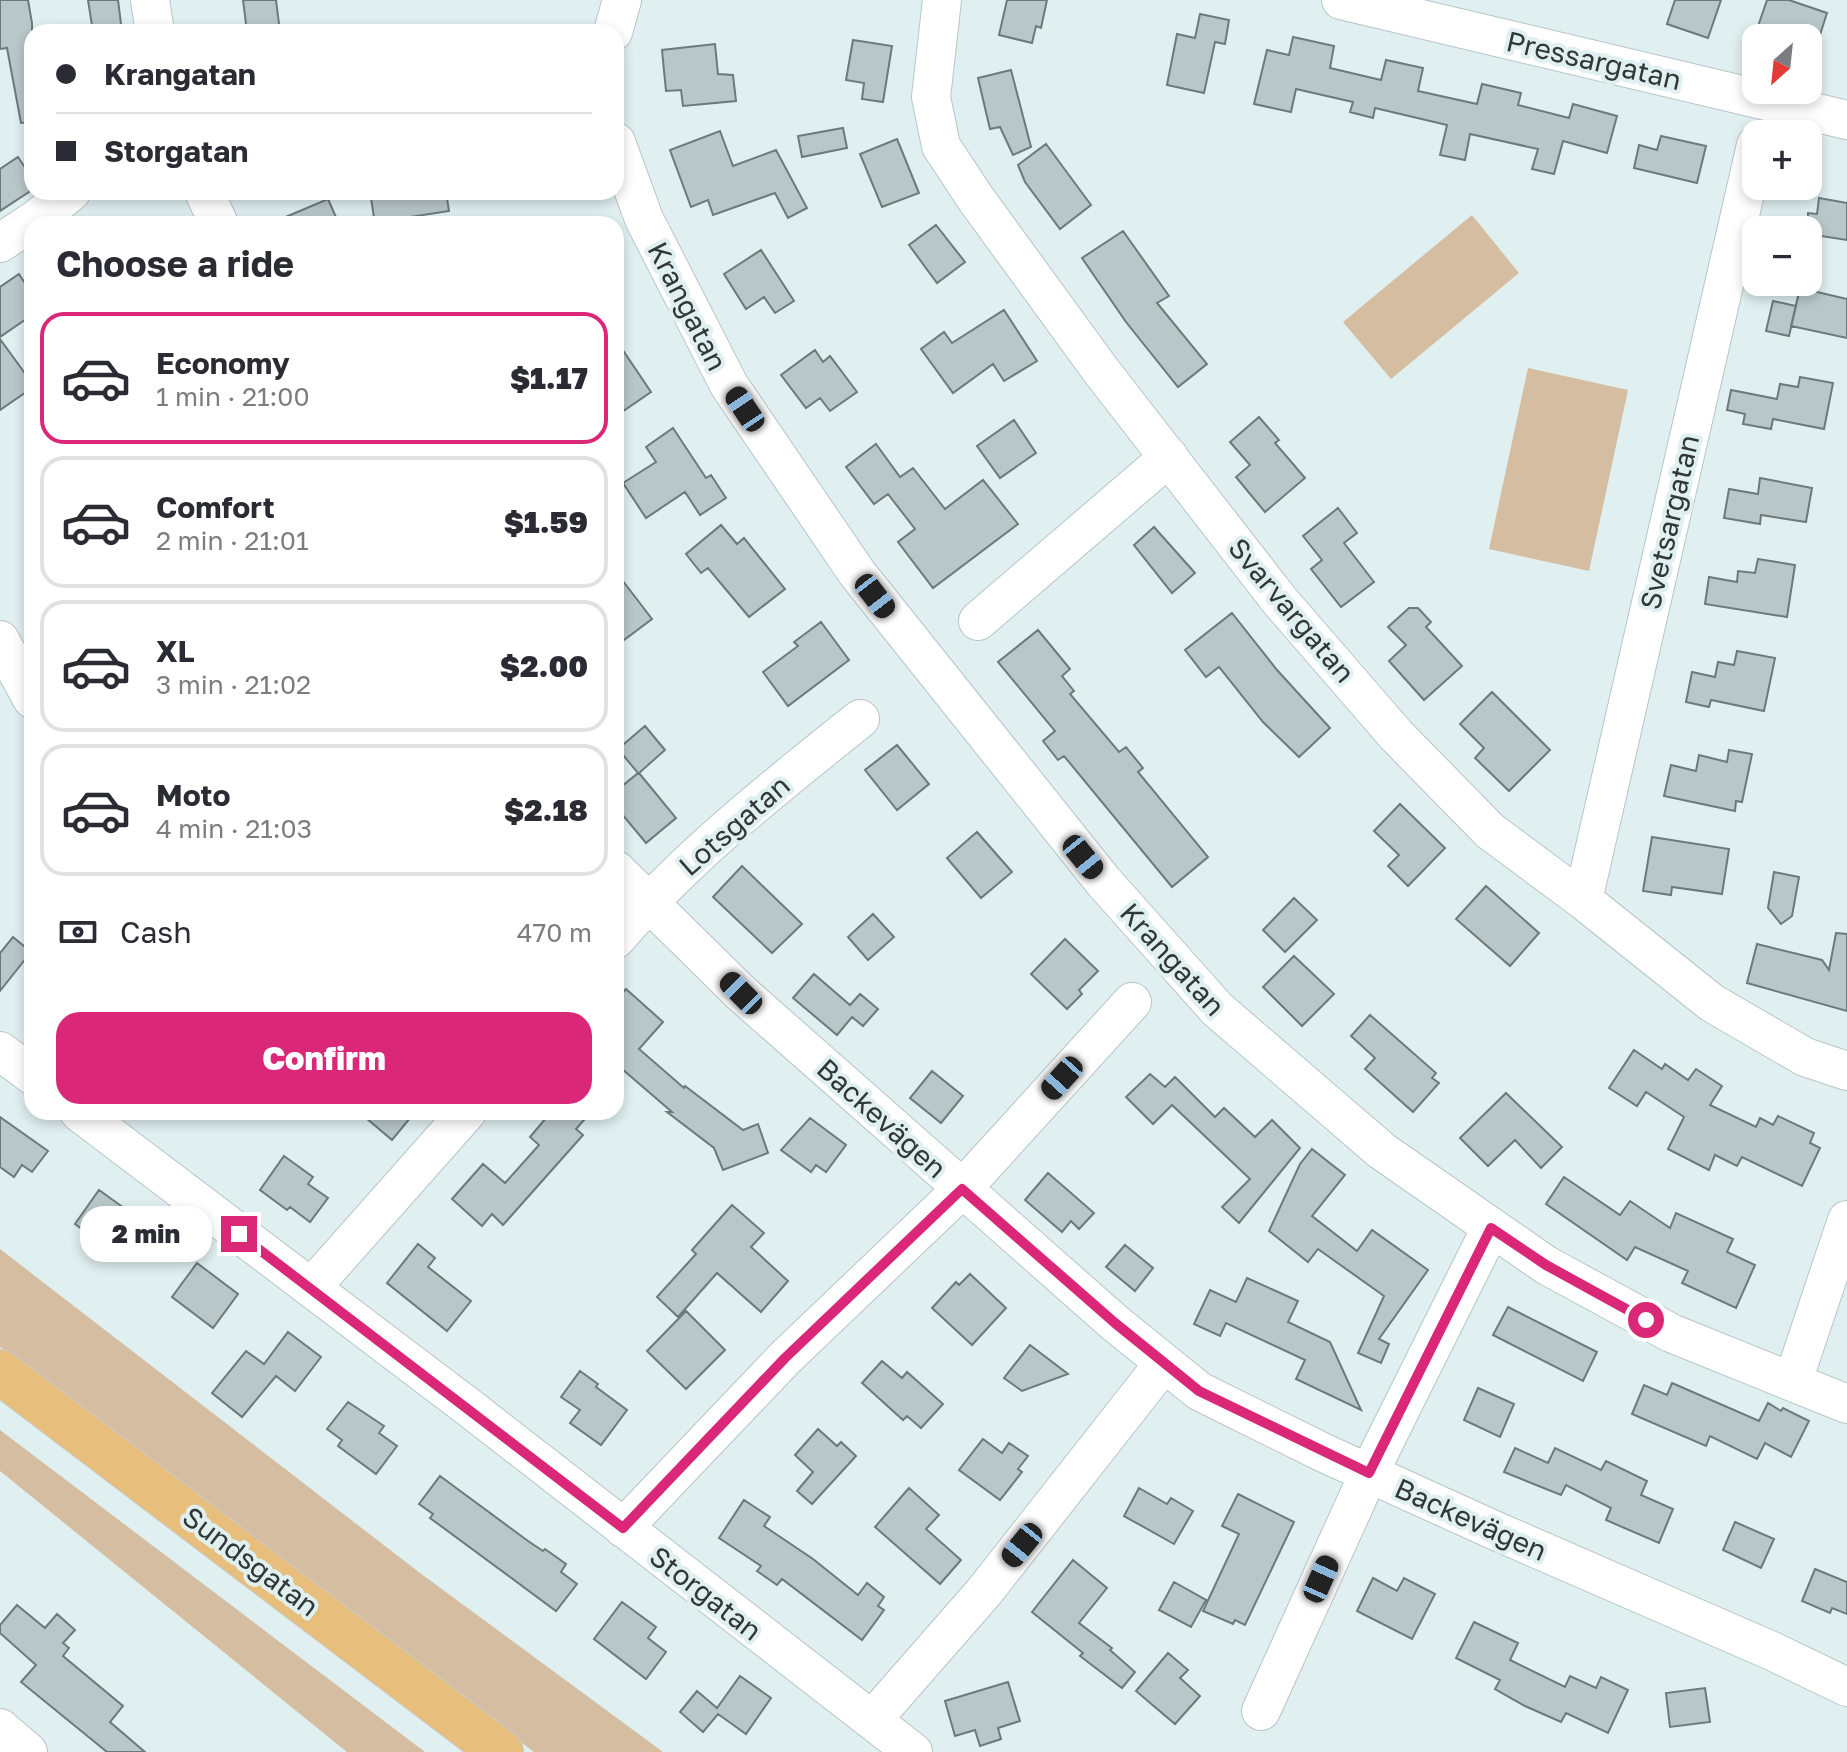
<!DOCTYPE html>
<meta charset="utf-8">
<style>
:root{--surface:#fff;--page:#f7f7f7;--text:#2b2b33;--muted:#7c7c81;--line:#e1e1e2;--accent:#db2777}
body{margin:0;font-family:"Golos Text",sans-serif;background:var(--page);color:var(--text);height:100vh;display:flex;flex-direction:column;font-size:30px;white-space:nowrap}
*{box-sizing:border-box;margin:0}
p{font-size:26px;color:var(--muted)}
.icon{flex:none;width:44px;height:44px;fill:none;stroke:currentColor;stroke-width:2;stroke-linecap:round;stroke-linejoin:round}
.map{position:relative;flex:1;overflow:hidden}
.details{position:absolute;left:24px;top:216px;width:600px;height:904px;display:flex;flex-direction:column;background:var(--surface);border-radius:24px;box-shadow:0 4px 12px #0003}
.details>*{flex:none}
.banner{position:absolute;left:24px;top:24px;width:600px;height:176px;border-radius:24px;box-shadow:0 4px 12px #0003;display:grid;align-content:center;height:176px;padding:0 32px;background:var(--surface)}
.needle{width:52px;rotate:207deg}
.buttons{position:absolute;left:1742px;top:24px;display:grid;gap:16px}
.buttons a{display:grid;place-items:center;width:80px;height:80px;border-radius:16px;background:var(--surface);box-shadow:0 4px 12px #0003;font-size:40px}
.end{position:absolute;width:36px;height:36px;margin:-18px;border:10px solid #db2777;background:#fff;box-shadow:0 0 0 4px #fff}
.from{border-radius:50%}
.bubble{position:absolute;height:56px;border-radius:24px;background:var(--surface);box-shadow:0 4px 12px #0003;font-size:26px;font-weight:800;line-height:56px;text-align:center}
.car{position:absolute;width:24px;height:48px;margin:-24px -12px;border-radius:10px;box-shadow:0 0 6px 2px #0007;background:linear-gradient(#222 24%,#8ab4d8 0 40%,#222 0 76%,#8ab4d8 0 86%,#222 0)}
.banner b{display:flex;align-items:center;gap:28px;height:76px;font-size:30px}
.banner b+b{border-top:2px solid var(--line)}
.banner i{width:20px;height:20px;background:var(--text)}
ul{padding:0;list-style:none}
li{display:flex;align-items:center;gap:24px;height:132px;margin:0 16px 12px;padding:0 16px;border:4px solid var(--line);border-radius:24px}
li div{flex:1}
li b{display:block;font-size:30px}
li em{font-style:normal;font-weight:800}
li.selected{border-color:var(--accent)}
li>.icon{width:72px;height:72px;stroke-width:1.5}
h2{padding:0 32px;font-size:36px;line-height:96px}
.pay{display:flex;align-items:center;gap:20px;height:88px;padding:0 32px;font-size:30px}
.pay p{margin-inline-start:auto}
.cta{display:flex;gap:16px;margin-top:auto;padding:16px 32px}
.cta a{flex:1;height:92px;border-radius:24px;background:var(--accent);color:#fff;font-size:32px;font-weight:800;line-height:92px;text-align:center}
.map>svg:first-child{display:block}
</style>
<div class="map">
<svg width="1847" height="1752" viewBox="0 0 1847 1752">
<rect width="100%" height="100%" fill="#e0eff0"/>
<path fill="#d5bda1" d="M 1472,215 L 1519,273 L 1391,379 L 1343,322 Z
M 1528,368 L 1628,390 L 1589,571 L 1489,549 Z
M 0,1249 L 420,1573 L 663,1752 L 534,1752 L 0,1347 Z
M 0,1430 L 425,1752 L 347,1752 L 0,1471 Z"/>
<path fill="#b9c7c8" stroke="#6d7a7b" stroke-width="2" d="M 0,0 L 28,0 L 32,23 L 32,122 L 21,123 L 7,48 L 0,49 Z
M 88,0 L 118,0 L 122,32 L 93,32 Z
M 243,0 L 276,0 L 280,32 L 247,32 Z
M 1007,0 L 1047,0 L 1041,28 L 1036,26 L 1032,43 L 999,35 Z
M 1675,0 L 1721,0 L 1708,38 L 1667,24 Z
M 1767,0 L 1789,0 L 1827,13 L 1819,38 L 1754,38 Z
M 1200,14 L 1229,20 L 1225,44 L 1215,42 L 1204,93 L 1167,85 L 1177,34 L 1195,38 Z
M 1293,37 L 1334,46 L 1330,68 L 1381,80 L 1386,60 L 1423,68 L 1418,91 L 1477,104 L 1482,84 L 1521,93 L 1518,105 L 1569,118 L 1573,104 L 1617,116 L 1607,153 L 1563,141 L 1554,174 L 1532,169 L 1538,149 L 1470,134 L 1465,160 L 1440,155 L 1447,125 L 1375,108 L 1373,118 L 1350,112 L 1353,102 L 1296,89 L 1291,112 L 1254,104 L 1267,50 L 1289,55 Z
M 853,40 L 892,46 L 883,102 L 862,99 L 864,83 L 846,80 Z
M 715,44 L 718,74 L 733,75 L 736,101 L 683,106 L 681,90 L 666,91 L 662,50 Z
M 1011,70 L 1031,147 L 1013,155 L 1000,127 L 990,129 L 978,78 Z
M 843,128 L 847,148 L 802,157 L 798,136 Z
M 720,131 L 733,166 L 776,150 L 807,208 L 788,218 L 775,193 L 713,215 L 708,200 L 691,207 L 670,150 Z
M 1661,136 L 1706,146 L 1697,183 L 1634,168 L 1639,145 L 1657,150 Z
M 897,139 L 919,193 L 882,207 L 860,154 Z
M 1046,144 L 1091,205 L 1060,229 L 1025,182 L 1018,165 Z
M 18,157 L 32,178 L 32,190 L 0,211 L 0,169 Z
M 370,192 L 446,192 L 449,211 L 397,219 L 398,224 L 375,224 Z
M 1819,198 L 1847,203 L 1847,240 L 1808,234 L 1808,213 L 1817,214 Z
M 328,199 L 339,224 L 269,224 Z
M 936,225 L 965,262 L 937,283 L 909,245 Z
M 1123,231 L 1169,296 L 1157,303 L 1207,364 L 1178,387 L 1126,322 L 1082,258 Z
M 761,250 L 794,301 L 775,313 L 764,297 L 746,309 L 724,274 Z
M 19,274 L 32,294 L 32,315 L 0,337 L 0,287 Z
M 1800,288 L 1847,299 L 1847,338 L 1791,326 Z
M 1773,301 L 1796,306 L 1789,336 L 1766,331 Z
M 1004,310 L 1037,361 L 1004,381 L 993,364 L 953,393 L 921,349 L 944,332 L 952,343 Z
M 0,339 L 32,383 L 32,388 L 0,410 Z
M 616,340 L 651,392 L 616,416 Z
M 815,350 L 823,362 L 830,356 L 857,392 L 830,411 L 820,398 L 806,408 L 781,375 Z
M 1800,377 L 1833,383 L 1824,429 L 1773,419 L 1771,429 L 1743,424 L 1745,414 L 1727,410 L 1731,390 L 1777,399 L 1780,384 L 1798,387 Z
M 1259,417 L 1279,440 L 1275,443 L 1305,478 L 1265,512 L 1236,477 L 1250,465 L 1230,442 Z
M 1014,420 L 1036,453 L 1000,478 L 977,446 Z
M 673,428 L 706,478 L 711,475 L 726,498 L 700,515 L 685,492 L 646,518 L 623,483 L 656,462 L 646,447 Z
M 876,444 L 900,477 L 913,468 L 945,509 L 983,480 L 1018,524 L 933,588 L 898,542 L 915,529 L 888,494 L 874,504 L 846,467 Z
M 1760,478 L 1812,488 L 1806,522 L 1761,515 L 1760,524 L 1724,518 L 1729,489 L 1758,494 Z
M 1338,508 L 1357,533 L 1344,543 L 1374,582 L 1341,607 L 1311,569 L 1322,560 L 1303,536 Z
M 721,525 L 737,544 L 744,538 L 785,589 L 749,617 L 708,568 L 701,573 L 686,554 Z
M 1154,527 L 1195,573 L 1172,593 L 1134,545 Z
M 1758,559 L 1795,565 L 1787,617 L 1705,604 L 1709,577 L 1737,582 L 1738,571 L 1755,573 Z
M 616,572 L 652,619 L 616,646 Z
M 1409,608 L 1418,608 L 1431,622 L 1426,627 L 1462,666 L 1424,700 L 1389,661 L 1406,645 L 1388,627 Z
M 1232,613 L 1277,670 L 1330,728 L 1299,757 L 1263,722 L 1219,667 L 1206,677 L 1185,650 Z
M 821,622 L 849,660 L 788,706 L 763,672 L 798,646 L 794,642 Z
M 1038,630 L 1070,669 L 1062,676 L 1074,691 L 1070,694 L 1119,752 L 1126,747 L 1143,768 L 1138,772 L 1208,857 L 1172,887 L 1064,756 L 1058,760 L 1043,741 L 1055,731 L 998,662 Z
M 1737,651 L 1775,658 L 1764,711 L 1711,700 L 1709,707 L 1686,702 L 1692,672 L 1715,677 L 1718,662 L 1734,665 Z
M 1492,692 L 1550,750 L 1509,791 L 1475,758 L 1484,748 L 1460,724 Z
M 645,726 L 665,750 L 639,773 L 676,818 L 646,843 L 616,807 L 616,791 L 638,773 L 618,749 Z
M 897,745 L 929,784 L 897,810 L 865,770 Z
M 1729,750 L 1752,754 L 1742,802 L 1736,801 L 1735,811 L 1664,796 L 1671,765 L 1696,771 L 1699,755 L 1727,762 Z
M 1400,804 L 1445,848 L 1408,886 L 1388,866 L 1399,855 L 1374,831 Z
M 977,832 L 1012,872 L 981,898 L 947,858 Z
M 1652,837 L 1729,849 L 1722,894 L 1672,887 L 1671,895 L 1643,891 Z
M 742,866 L 802,924 L 772,953 L 713,897 Z
M 1774,872 L 1799,877 L 1792,916 L 1781,924 L 1768,908 Z
M 1486,886 L 1539,933 L 1510,966 L 1456,919 Z
M 1294,898 L 1317,920 L 1285,952 L 1263,930 Z
M 873,914 L 894,937 L 868,960 L 848,937 Z
M 1836,933 L 1847,934 L 1847,1011 L 1747,983 L 1757,944 L 1822,960 L 1829,970 Z
M 13,937 L 31,952 L 0,991 L 0,953 Z
M 1065,939 L 1098,971 L 1079,990 L 1082,994 L 1067,1009 L 1031,974 Z
M 1294,956 L 1334,994 L 1302,1026 L 1263,987 Z
M 814,974 L 850,1005 L 860,994 L 878,1009 L 863,1026 L 852,1017 L 837,1035 L 793,998 Z
M 626,989 L 663,1022 L 639,1049 L 684,1088 L 685,1086 L 743,1130 L 758,1124 L 768,1153 L 723,1170 L 714,1148 L 667,1112 L 672,1112 L 622,1069 L 616,1076 L 616,1000 Z
M 1370,1015 L 1436,1073 L 1432,1078 L 1439,1083 L 1413,1112 L 1365,1069 L 1375,1058 L 1351,1036 Z
M 1634,1050 L 1662,1069 L 1665,1064 L 1688,1080 L 1696,1069 L 1722,1086 L 1710,1105 L 1756,1127 L 1760,1118 L 1773,1125 L 1778,1116 L 1814,1133 L 1810,1143 L 1820,1148 L 1802,1186 L 1742,1157 L 1737,1166 L 1715,1155 L 1709,1170 L 1668,1149 L 1684,1117 L 1646,1092 L 1637,1106 L 1609,1088 Z
M 932,1071 L 963,1096 L 941,1123 L 910,1098 Z
M 1150,1074 L 1165,1087 L 1175,1077 L 1215,1117 L 1224,1108 L 1255,1137 L 1272,1120 L 1300,1148 L 1239,1223 L 1222,1207 L 1250,1179 L 1172,1105 L 1153,1124 L 1126,1097 Z
M 1506,1093 L 1562,1147 L 1541,1168 L 1515,1140 L 1488,1166 L 1460,1138 Z
M 359,1112 L 415,1112 L 392,1140 Z
M 551,1112 L 591,1112 L 576,1129 L 583,1135 L 503,1225 L 492,1214 L 482,1226 L 452,1199 L 483,1164 L 505,1183 L 539,1145 L 530,1137 Z
M 0,1117 L 48,1151 L 32,1172 L 22,1165 L 14,1177 L 0,1167 Z
M 810,1118 L 846,1145 L 826,1172 L 816,1165 L 811,1172 L 781,1150 Z
M 1312,1149 L 1345,1175 L 1312,1216 L 1357,1251 L 1372,1230 L 1428,1270 L 1379,1339 L 1389,1344 L 1381,1363 L 1358,1353 L 1384,1296 L 1318,1249 L 1308,1262 L 1269,1231 L 1300,1164 Z
M 284,1156 L 313,1177 L 308,1184 L 328,1198 L 310,1222 L 290,1207 L 287,1210 L 260,1190 Z
M 1048,1173 L 1094,1213 L 1079,1229 L 1071,1221 L 1062,1232 L 1025,1200 Z
M 1564,1177 L 1620,1215 L 1630,1201 L 1670,1228 L 1676,1213 L 1733,1239 L 1727,1252 L 1755,1265 L 1736,1308 L 1682,1283 L 1688,1271 L 1635,1247 L 1627,1260 L 1546,1204 Z
M 99,1190 L 142,1221 L 126,1242 L 116,1235 L 107,1247 L 75,1224 Z
M 732,1205 L 764,1233 L 751,1247 L 788,1281 L 761,1312 L 717,1273 L 678,1317 L 657,1297 L 696,1254 L 692,1250 Z
M 418,1244 L 435,1258 L 428,1267 L 471,1301 L 447,1331 L 387,1283 Z
M 1125,1245 L 1153,1268 L 1135,1291 L 1106,1267 Z
M 197,1263 L 238,1294 L 213,1328 L 172,1297 Z
M 970,1274 L 1006,1308 L 972,1345 L 932,1308 L 956,1282 L 959,1285 Z
M 1247,1278 L 1298,1301 L 1288,1322 L 1330,1342 L 1361,1410 L 1296,1379 L 1305,1360 L 1226,1323 L 1220,1336 L 1194,1324 L 1210,1290 L 1236,1302 Z
M 1508,1307 L 1597,1352 L 1583,1381 L 1493,1335 Z
M 686,1311 L 725,1350 L 686,1389 L 647,1351 Z
M 288,1332 L 321,1357 L 295,1391 L 276,1376 L 242,1417 L 212,1393 L 246,1351 L 264,1364 Z
M 1030,1345 L 1068,1374 L 1022,1391 L 1004,1378 Z
M 882,1361 L 902,1378 L 907,1372 L 943,1404 L 921,1428 L 907,1416 L 903,1420 L 862,1383 Z
M 580,1371 L 598,1384 L 596,1387 L 627,1410 L 601,1445 L 570,1423 L 580,1410 L 561,1397 Z
M 1672,1383 L 1759,1421 L 1768,1403 L 1781,1411 L 1783,1408 L 1809,1421 L 1791,1457 L 1765,1443 L 1757,1459 L 1710,1436 L 1706,1446 L 1632,1414 L 1644,1385 L 1667,1395 Z
M 1478,1388 L 1514,1404 L 1500,1437 L 1464,1420 Z
M 348,1402 L 384,1426 L 379,1433 L 397,1446 L 376,1474 L 338,1446 L 342,1440 L 327,1429 Z
M 818,1429 L 837,1446 L 841,1442 L 856,1456 L 812,1504 L 797,1491 L 813,1472 L 795,1455 Z
M 983,1439 L 1002,1453 L 1009,1443 L 1028,1456 L 1018,1469 L 1022,1472 L 1000,1500 L 959,1470 Z
M 1515,1448 L 1548,1463 L 1555,1448 L 1601,1470 L 1606,1461 L 1647,1481 L 1641,1495 L 1673,1509 L 1659,1543 L 1606,1520 L 1611,1508 L 1566,1485 L 1561,1495 L 1504,1472 Z
M 440,1476 L 528,1541 L 543,1551 L 545,1549 L 566,1564 L 561,1572 L 577,1584 L 556,1611 L 430,1518 L 433,1514 L 419,1504 Z
M 909,1488 L 939,1515 L 926,1529 L 961,1560 L 940,1584 L 875,1527 Z
M 1139,1488 L 1167,1504 L 1171,1498 L 1193,1511 L 1174,1544 L 1124,1516 Z
M 1238,1494 L 1294,1522 L 1245,1625 L 1235,1620 L 1233,1624 L 1203,1611 L 1239,1534 L 1222,1526 Z
M 744,1500 L 770,1517 L 764,1526 L 813,1559 L 858,1595 L 867,1583 L 884,1597 L 878,1606 L 884,1610 L 862,1640 L 782,1579 L 777,1585 L 757,1571 L 761,1566 L 719,1538 Z
M 1735,1522 L 1774,1539 L 1761,1568 L 1723,1550 Z
M 1073,1560 L 1107,1588 L 1079,1623 L 1112,1648 L 1110,1650 L 1135,1672 L 1122,1688 L 1080,1656 L 1083,1653 L 1032,1612 Z
M 1815,1569 L 1847,1582 L 1847,1614 L 1832,1608 L 1830,1613 L 1802,1601 Z
M 1373,1578 L 1397,1591 L 1404,1578 L 1435,1594 L 1412,1639 L 1357,1611 Z
M 1174,1582 L 1206,1600 L 1191,1627 L 1159,1610 Z
M 622,1602 L 656,1627 L 648,1638 L 666,1652 L 646,1679 L 594,1639 Z
M 17,1605 L 45,1628 L 57,1614 L 75,1630 L 63,1643 L 69,1648 L 63,1656 L 123,1706 L 110,1722 L 145,1752 L 107,1752 L 21,1682 L 36,1665 L 0,1633 L 0,1625 Z
M 1474,1622 L 1518,1643 L 1510,1660 L 1565,1687 L 1570,1676 L 1596,1688 L 1601,1677 L 1628,1690 L 1608,1733 L 1566,1713 L 1561,1722 L 1525,1706 L 1495,1689 L 1500,1680 L 1456,1658 Z
M 1168,1653 L 1188,1670 L 1180,1678 L 1200,1696 L 1175,1724 L 1136,1691 Z
M 740,1676 L 771,1698 L 746,1734 L 718,1714 L 703,1732 L 680,1712 L 697,1691 L 717,1708 Z
M 1008,1682 L 1020,1721 L 998,1728 L 1001,1739 L 980,1746 L 975,1730 L 955,1736 L 945,1701 Z
M 1705,1688 L 1710,1722 L 1670,1727 L 1666,1693 Z"/>
<g fill="none" stroke-linecap="round" stroke-linejoin="round">
<g stroke="#b7c5c6" stroke-width="40">
<path id="minor" d="M 150,0 L 155,32
M 942,0 L 931,97 L 941,146 L 976,199 L 1102,372 L 1280,601 L 1396,735 L 1490,831 L 1583,900 L 1712,1003 L 1805,1057 L 1847,1071
M 1341,0 L 1847,120
M 613,32 L 622,0
M 616,142 L 644,219 L 729,385 L 857,573 L 1103,881 L 1217,1009 L 1382,1151 L 1546,1265 L 1671,1333 L 1847,1404
M 204,192 L 219,224
M 0,243 L 35,220 L 71,192
M 978,621 L 1169,457
M 0,640 L 32,699
M 616,870 L 741,993 L 1115,1323 L 1199,1391 L 1324,1453 L 1496,1531 L 1772,1651 L 1847,1687
M 1583,900 L 1756,145
M 616,939 C 688,855 774,788 860,719
M 0,1051 L 32,1075
M 79,1112 L 467,1406 L 913,1752
M 311,1288 L 467,1112
M 1791,1380 L 1793,1381 L 1847,1220
M 623,1528 L 785,1358 L 962,1189 L 1132,1002
M 1261,1711 L 1369,1473 L 1491,1228
M 872,1720 L 984,1592 L 1164,1363
M 0,1728 L 28,1752"/>
</g>
<g stroke="#c9cbcb" stroke-width="46">
<path id="major" d="M 0,1372 L 501,1752"/>
</g>
<use href="#minor" stroke="#fff" stroke-width="38"/>
<use href="#major" stroke="#e8be7c" stroke-width="44"/>
</g>
<g fill="none" stroke-linecap="round" stroke-linejoin="round">
<path stroke="#db2777" stroke-width="10" d="M 239,1234 L 623,1528 L 785,1358 L 962,1189 L 1115,1323 L 1199,1391 L 1369,1473 L 1491,1228 L 1546,1265 L 1646,1320"/>
</g>
<g text-anchor="middle" dominant-baseline="central" stroke-width="8" stroke-linejoin="round" paint-order="stroke">
<g font-size="28" fill="#313737" stroke="#e0eff0">
<text transform="translate(1594 60) rotate(13)">Pressargatan</text>
<text transform="translate(688 306) rotate(63)">Krangatan</text>
<text transform="translate(1669 522) rotate(-77)">Svetsargatan</text>
<text transform="translate(1292 610) rotate(50)">Svarvargatan</text>
<text transform="translate(734 825) rotate(-41)">Lotsgatan</text>
<text transform="translate(1173 959) rotate(48)">Krangatan</text>
<text transform="translate(882 1118) rotate(42)">Backevägen</text>
<text transform="translate(1471 1519) rotate(24)">Backevägen</text>
<text transform="translate(251 1561) rotate(37)">Sundsgatan</text>
<text transform="translate(706 1593) rotate(38)">Storgatan</text>
</g>
</g>
</svg>
<div class="buttons">
<a><svg class="needle" viewBox="-14 -14 28 28"><path d="M0-13l5 13h-10z" fill="#e53935"/><path d="M0 13l5-13h-10z" fill="#7c7c81"/></svg></a>
<a>+</a>
<a>−</a>
</div>
<i class="end from" style="left:1646px;top:1320px"></i>
<i class="end" style="left:239px;top:1234px"></i>
<div class="bubble" style="left:80px;top:1206px;width:132px">2 min</div>
<i class="car" style="left:745px;top:409px;rotate:326deg"></i>
<i class="car" style="left:875px;top:596px;rotate:142deg"></i>
<i class="car" style="left:1083px;top:857px;rotate:141deg"></i>
<i class="car" style="left:741px;top:993px;rotate:315deg"></i>
<i class="car" style="left:1062px;top:1078px;rotate:222deg"></i>
<i class="car" style="left:1022px;top:1545px;rotate:219deg"></i>
<i class="car" style="left:1321px;top:1579px;rotate:24deg"></i>
<div class="banner">
<b><i class="from"></i>Krangatan</b>
<b><i></i>Storgatan</b>
</div>
<section class="details">
<h2>Choose a ride</h2>
<ul>
<li class="selected"><svg class="icon" aria-label="car" viewBox="0 0 24 24"><path d="M5 17H2v-5l4-1 3-4h7l3 4 3 1v5h-3M9 17h6M6 11h13"/><circle cx="7" cy="17" r="2"/><circle cx="17" cy="17" r="2"/></svg><div><b>Economy</b><p>1 min · 21:00</p></div><em>$1.17</em></li>
<li><svg class="icon" aria-label="car" viewBox="0 0 24 24"><path d="M5 17H2v-5l4-1 3-4h7l3 4 3 1v5h-3M9 17h6M6 11h13"/><circle cx="7" cy="17" r="2"/><circle cx="17" cy="17" r="2"/></svg><div><b>Comfort</b><p>2 min · 21:01</p></div><em>$1.59</em></li>
<li><svg class="icon" aria-label="car" viewBox="0 0 24 24"><path d="M5 17H2v-5l4-1 3-4h7l3 4 3 1v5h-3M9 17h6M6 11h13"/><circle cx="7" cy="17" r="2"/><circle cx="17" cy="17" r="2"/></svg><div><b>XL</b><p>3 min · 21:02</p></div><em>$2.00</em></li>
<li><svg class="icon" aria-label="car" viewBox="0 0 24 24"><path d="M5 17H2v-5l4-1 3-4h7l3 4 3 1v5h-3M9 17h6M6 11h13"/><circle cx="7" cy="17" r="2"/><circle cx="17" cy="17" r="2"/></svg><div><b>Moto</b><p>4 min · 21:03</p></div><em>$2.18</em></li>
</ul>
<div class="pay"><svg class="icon" aria-label="cash" viewBox="0 0 24 24"><path d="M3 7h18v10H3z"/><circle cx="12" cy="12" r="2"/></svg>Cash<p>470 m</p></div>
<div class="cta"><a>Confirm</a></div>
</section>
</div>
